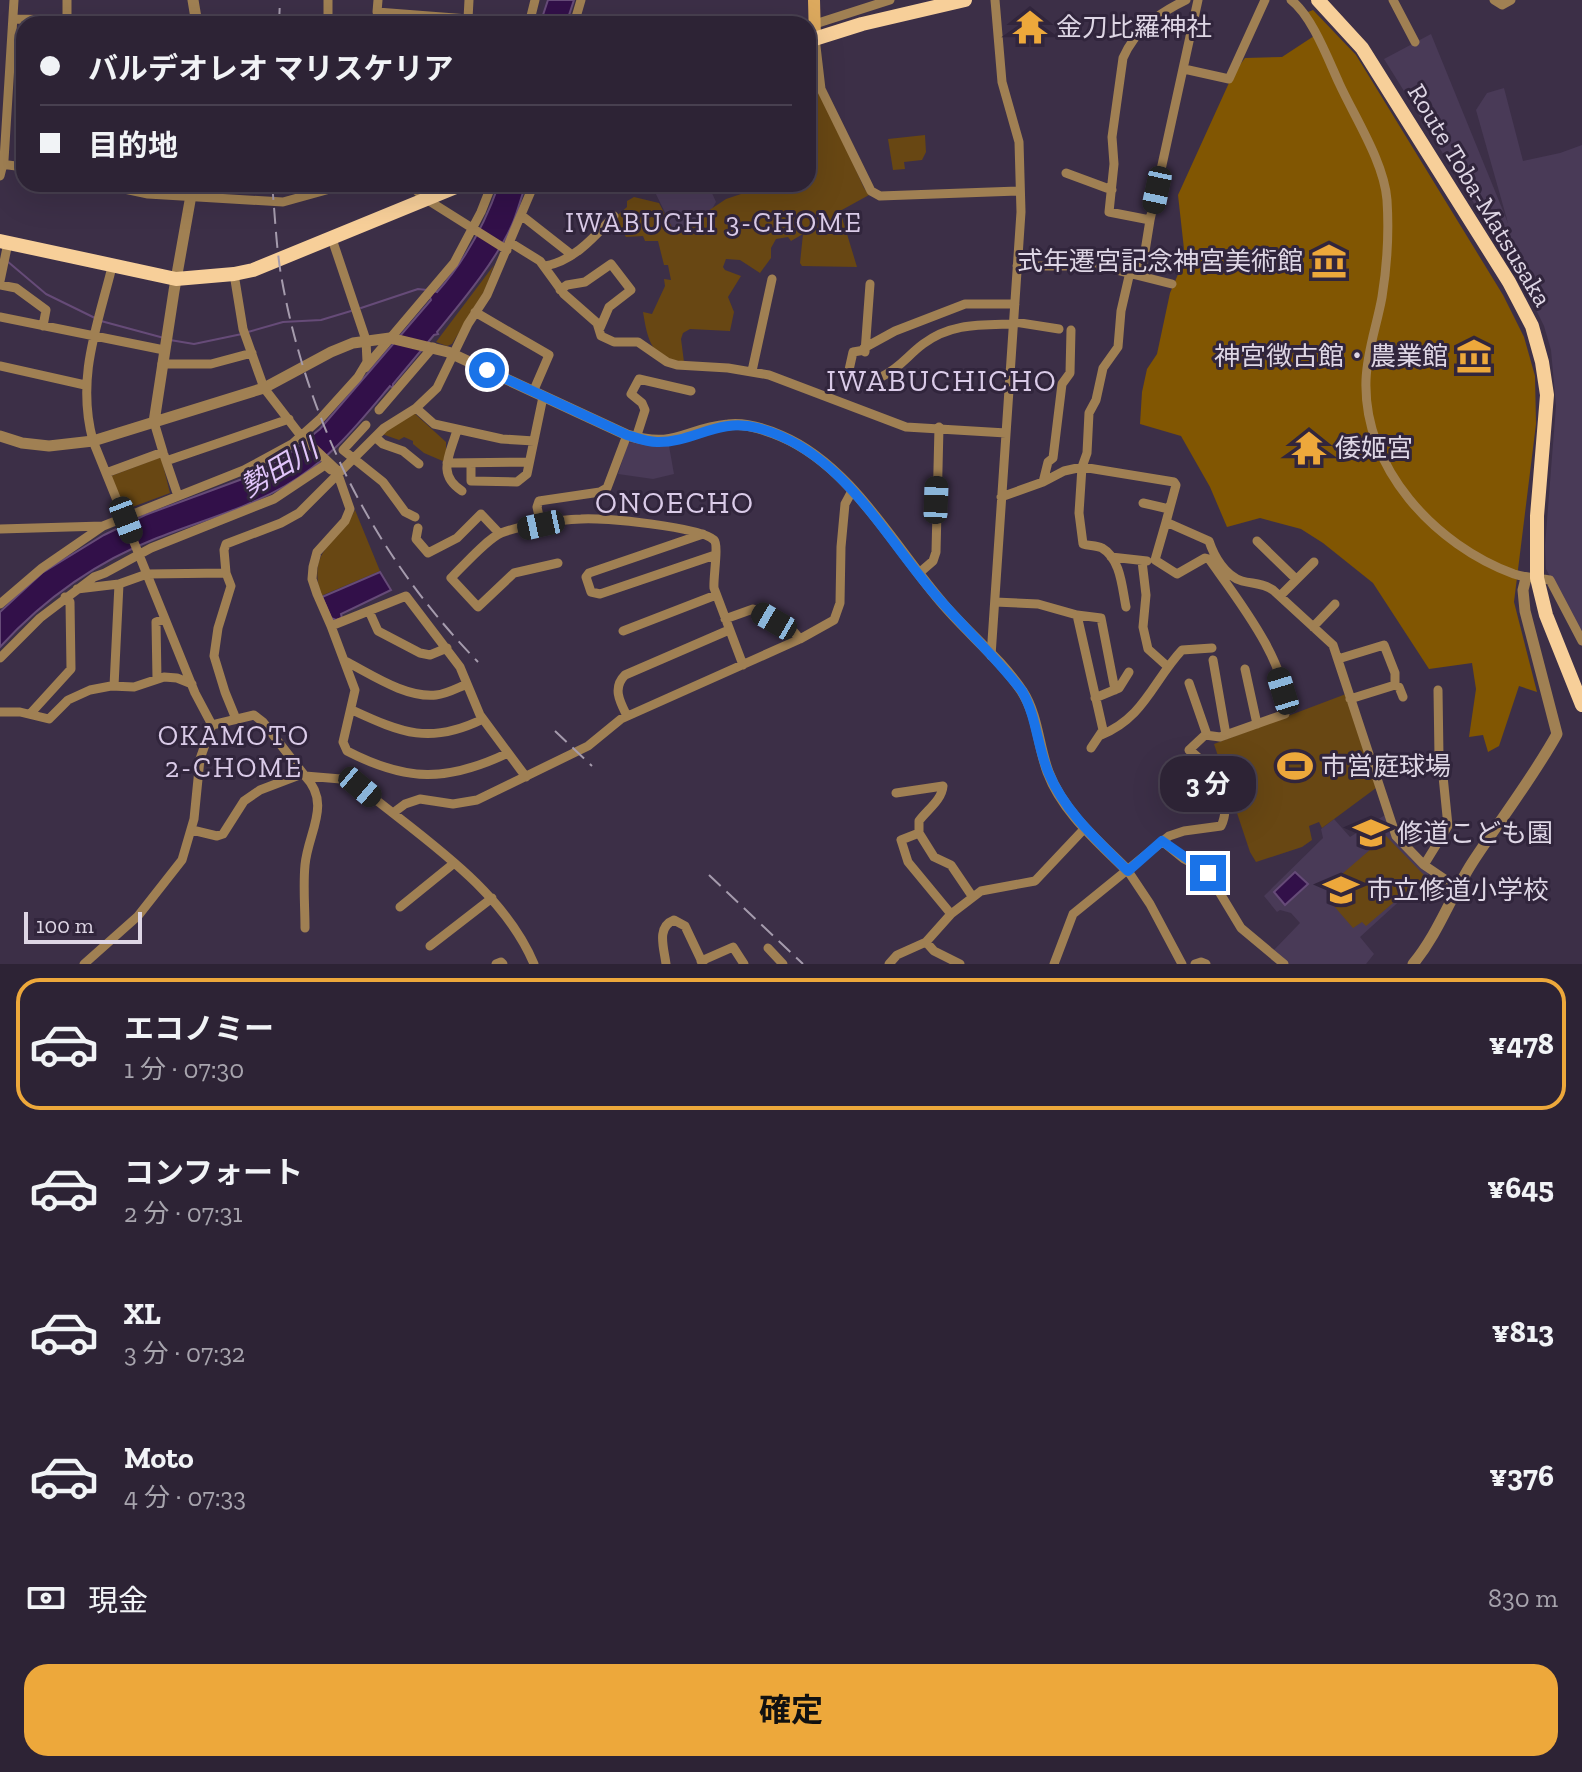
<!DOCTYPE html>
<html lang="ja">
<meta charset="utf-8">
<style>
:root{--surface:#2d2335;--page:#392f41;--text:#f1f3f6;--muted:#a7a4ad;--line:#484050;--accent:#eda83b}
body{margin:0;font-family:"Zilla Slab","Noto Sans JP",serif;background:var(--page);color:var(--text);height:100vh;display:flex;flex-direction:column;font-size:30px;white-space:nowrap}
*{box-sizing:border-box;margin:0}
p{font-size:26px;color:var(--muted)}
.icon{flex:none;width:44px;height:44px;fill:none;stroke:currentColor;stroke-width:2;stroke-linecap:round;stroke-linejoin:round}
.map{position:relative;height:964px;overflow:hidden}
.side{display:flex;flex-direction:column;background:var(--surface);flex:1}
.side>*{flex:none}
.guide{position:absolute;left:16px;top:16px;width:800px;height:176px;border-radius:24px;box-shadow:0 8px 32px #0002,0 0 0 2px var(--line);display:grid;align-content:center;height:176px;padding:0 24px;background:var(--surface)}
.scale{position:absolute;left:24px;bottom:20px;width:118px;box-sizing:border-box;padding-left:8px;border:4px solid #ded6e5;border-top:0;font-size:22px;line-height:28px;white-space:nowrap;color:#ded6e5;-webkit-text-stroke:6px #31253c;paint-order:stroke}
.end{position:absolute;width:36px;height:36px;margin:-18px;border:10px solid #1a73e8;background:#fff;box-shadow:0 0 0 4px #fff}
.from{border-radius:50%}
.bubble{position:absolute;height:56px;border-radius:24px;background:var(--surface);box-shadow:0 8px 32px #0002,0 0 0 2px var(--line);font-size:26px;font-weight:700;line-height:56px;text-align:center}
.car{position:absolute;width:24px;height:48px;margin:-24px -12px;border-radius:10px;box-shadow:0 0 6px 2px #0007;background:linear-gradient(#222 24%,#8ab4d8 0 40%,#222 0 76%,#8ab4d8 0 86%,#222 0)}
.guide b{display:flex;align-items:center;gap:28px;height:76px;font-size:30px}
.guide b+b{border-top:2px solid var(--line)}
.guide i{width:20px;height:20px;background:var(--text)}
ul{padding:14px 0 0;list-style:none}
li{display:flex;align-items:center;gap:24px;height:132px;margin:0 16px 12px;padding:0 8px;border:4px solid transparent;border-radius:24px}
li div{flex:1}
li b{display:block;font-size:30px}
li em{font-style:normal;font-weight:700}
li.on{border-color:var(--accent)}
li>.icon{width:72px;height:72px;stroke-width:1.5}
.pay{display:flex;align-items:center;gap:20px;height:88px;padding:0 24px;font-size:30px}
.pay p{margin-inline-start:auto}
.button{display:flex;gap:16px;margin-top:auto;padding:16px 24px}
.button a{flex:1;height:92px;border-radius:24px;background:var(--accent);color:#111;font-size:32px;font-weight:700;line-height:92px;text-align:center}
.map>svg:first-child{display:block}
</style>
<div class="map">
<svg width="1582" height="964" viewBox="0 0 1582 964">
<rect width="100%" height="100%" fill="#3c2f47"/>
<path fill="#493a57" d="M 1431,34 L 1508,223 L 1476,110 L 1487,93 L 1504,88 L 1523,161 L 1560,153 L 1582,145 L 1582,635 L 1546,569 L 1545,546 L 1556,406 L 1551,350 L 1544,326 L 1520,277 L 1384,59 Z
M 651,184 L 708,184 L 716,202 L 712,209 L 675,233 Z
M 632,442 L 650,446 L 669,446 L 674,474 L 653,479 L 618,474 L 628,443 Z
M 1385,815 L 1429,872 L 1428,875 L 1360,937 L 1374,954 L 1366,964 L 1287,964 L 1273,951 L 1300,923 L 1291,913 L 1280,910 L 1277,912 L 1264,896 L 1323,838 L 1321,829 L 1334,819 L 1350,837 Z"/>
<path fill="#684713" d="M 816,80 L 864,188 L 869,195 L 840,211 L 857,267 L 802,266 L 800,263 L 803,234 L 791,241 L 788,237 L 776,239 L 771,248 L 771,258 L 760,273 L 740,260 L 726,259 L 723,267 L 725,270 L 741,276 L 728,297 L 734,312 L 730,331 L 690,329 L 683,333 L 681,339 L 684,362 C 651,358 648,342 643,312 L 652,314 L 665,286 L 664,279 L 671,280 L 668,265 L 664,265 L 658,241 L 645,241 L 643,236 L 626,237 L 614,218 L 627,207 L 627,201 L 634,197 L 659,203 L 675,233 L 726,199 L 750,191 L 755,184 L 808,184 L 808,88 Z
M 925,135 L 926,152 L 922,160 L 904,162 L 905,169 L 893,170 L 888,139 Z
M 494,265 L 485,290 L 452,344 L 447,346 L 436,342 Z
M 413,412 L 446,442 L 446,449 L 449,452 L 445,462 L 424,453 L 413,444 L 413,441 L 404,437 L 399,440 L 382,434 Z
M 161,457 L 170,493 L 127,509 L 123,508 L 111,476 Z
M 355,510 L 380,571 L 321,596 C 307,548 336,547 355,510 Z
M 1346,694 L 1376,788 L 1322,828 L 1319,822 L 1309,826 L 1312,840 L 1302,847 L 1256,862 L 1250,852 L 1214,744 Z
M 1386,836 L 1425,876 L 1366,926 L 1362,922 L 1353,928 L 1327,898 L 1328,886 Z"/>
<path fill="#815602" d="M 1313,10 L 1356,55 L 1503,295 L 1524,337 L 1535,376 L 1536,424 L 1514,602 L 1537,692 L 1519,686 L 1499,746 L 1488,752 L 1483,735 L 1469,737 L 1476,689 L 1472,663 L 1429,669 L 1373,583 L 1323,543 L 1301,529 L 1260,518 L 1227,527 L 1210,487 L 1181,436 L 1140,424 L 1142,392 L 1147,369 L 1157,354 L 1170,293 L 1185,258 L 1178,195 L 1233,74 L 1245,58 L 1282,57 L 1314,36 L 1303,14 Z"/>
<path fill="#321049" stroke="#664b78" stroke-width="2" d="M 548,0 L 574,0 L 566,24 L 540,24 Z
M 499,184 L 526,184 C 521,197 517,214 512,225 C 495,262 464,299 437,332 L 438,334 L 434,335 L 393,384 L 393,388 L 390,386 C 358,424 329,461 285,486 C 245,509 200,521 157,538 C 98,561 44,599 0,647 L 0,612 L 42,573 L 104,535 L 145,515 L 245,478 L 288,455 L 320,429 L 431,300 L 430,297 L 434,291 L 437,292 C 465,261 485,224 499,184 Z
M 380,572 L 391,590 L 341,614 L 342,618 L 336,620 L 331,618 L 322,597 Z
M 1295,872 L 1308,884 L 1285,905 L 1274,892 Z"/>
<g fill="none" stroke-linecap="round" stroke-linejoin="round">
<path stroke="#664b78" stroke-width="2" d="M 7,261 L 46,294 L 95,318
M 361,308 L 418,289 L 427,290
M 101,321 L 164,338
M 248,332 L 283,322 L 321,320 L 351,311
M 170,340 L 194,344 L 242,334"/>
<path stroke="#a08053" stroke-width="9" d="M 378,0 L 377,12 L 468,19 L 469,0
M 1291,0 C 1312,16 1328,59 1339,83 C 1355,118 1384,162 1387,200 C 1389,231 1387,266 1382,297 C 1377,325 1367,351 1366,380 C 1363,468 1435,545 1514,574 C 1526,578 1538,578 1550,580 L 1582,641
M 1393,0 L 1415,42
M 1494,0 L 1502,5 L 1511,0
M 14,19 L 67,20
M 67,24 L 67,0
M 328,24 L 328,0
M 529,24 L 535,0
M 574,24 L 581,0
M 815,24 L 890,0
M 815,38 L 821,89 L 871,191 L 880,196 L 1020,191
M 1184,69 L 1229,79 L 1265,0
M 0,164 L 24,167
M 1066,173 L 1112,190
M 0,176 L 4,160 L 14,0
M 101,184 L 148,194 L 283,202 L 348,184
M 409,184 L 426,199 L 507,250
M 521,215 L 572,255
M 1150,220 L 1109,212 L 1114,164 L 1112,137 L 1123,58 C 1135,30 1159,13 1186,0
M 511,243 L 540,261 L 564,294 L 597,323 L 601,336 L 614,342 L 638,342 L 667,362 L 677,365 L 728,368 L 769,375 L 906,427 L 1006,433
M 545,266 C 574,261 594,237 614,216
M 1017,266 L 1100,266 L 1172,284
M 234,274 L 243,329 L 264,388 L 301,436 L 336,469 L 350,509 L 345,521 L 317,552 L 313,567 L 312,579 L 317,594 L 331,626
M 1141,276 L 1150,220 L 1198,0
M 0,281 L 8,243
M 0,285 L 16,288 L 46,310 L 43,326
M 560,290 L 567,285 L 585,282 L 611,264 L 631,290 L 609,307 L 600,328
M 475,312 L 549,355 L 533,392
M 0,317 L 164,350
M 1014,322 L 1059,329
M 864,348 L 895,331 L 965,304 L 1015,304
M 865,352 L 870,284
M 162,364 L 211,364 L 252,353
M 0,366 L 85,385
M 365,368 L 454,263 L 481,212 L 492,184
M 849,370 L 853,352 L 865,350
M 752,371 L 772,279
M 883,376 C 902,366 907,356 923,344 C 951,323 980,325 1013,324
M 416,408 L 434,424 L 502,439 L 534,441
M 379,410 L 433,347
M 366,425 L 343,450 L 383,482 L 405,512 L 415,517
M 457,430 C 450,455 436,474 462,491
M 375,437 L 383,444 L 403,451 L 419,464
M 636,438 L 645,410 L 642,403 L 631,394 L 639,379 L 691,391
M 164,455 L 178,496
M 166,461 L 289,419
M 447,463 L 529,462
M 471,463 L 471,481 L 517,482 L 527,474 L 543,397
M 106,473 L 163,452 L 154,422
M 1043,482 L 1048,462 L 1053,458 L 1062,384 L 1070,373 L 1071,330
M 1001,497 L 1043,482 L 1064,471 L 1082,467 L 1174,482 L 1176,485 L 1166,522 L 1209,541 C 1214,556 1225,576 1242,581 C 1253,584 1263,583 1273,590 L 1333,645 L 1396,836 L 1424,865 L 1458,888
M 1143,503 L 1169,509
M 541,525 L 537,507 L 539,501 L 600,492 L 607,488 L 627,435
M 418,528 L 416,539 L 428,553 L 457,538 L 481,514 L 499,533
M 0,529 L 103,526 L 244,470 L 292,444 L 321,418 L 358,377 L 367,362 L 366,340 L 331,236
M 703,534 L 589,573 L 586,577 L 591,592 L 600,594 L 715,555
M 1257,541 L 1296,579
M 1111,557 L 1147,561
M 1142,561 L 1146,595 L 1143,627 L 1148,649 L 1167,666
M 558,563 L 514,573 L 478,607 L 451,578 C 463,566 487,539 501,533 C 522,525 558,520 581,519 C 602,517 701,527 714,540 C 719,545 713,578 714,588 L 743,665
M 226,573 L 231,586 L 218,628 L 214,656 L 225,692 L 236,719
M 918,574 L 933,561 L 936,552 L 939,427
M 77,589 L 119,584 L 147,574 L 226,573 L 224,550 L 226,544 L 281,523 L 299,513 L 384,428 L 416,408 L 437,388 L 468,324 L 487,295 L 534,184
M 1280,596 L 1314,562
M 995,602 L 1038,604 L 1077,615 L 1103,730 L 1091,748
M 0,604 L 42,568 L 103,526
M 1126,607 C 1122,588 1121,559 1102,548 C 1096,545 1089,546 1083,544 L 1079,513 L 1082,467 L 1087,453 L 1089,413 L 1096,400 L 1103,368 L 1118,347 L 1121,311 L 1130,272
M 369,611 L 378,631 L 420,653 L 430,655 L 447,648
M 1077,615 L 1101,618 L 1115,690
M 725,619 L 753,609 L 794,632 L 800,639
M 1313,627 L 1335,604
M 623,631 L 716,595
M 991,656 L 1021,212 L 1019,142 L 1002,82 L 995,0
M 0,658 L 40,618 L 94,577 L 105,573 L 151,548 L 274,499 L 325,465 L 331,470
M 1338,659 L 1384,645 L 1395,673 L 1395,685
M 1213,660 L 1226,735
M 345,661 C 371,674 405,698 436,695 C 447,694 457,688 467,684
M 1245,669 L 1257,724
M 157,679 L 156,622 L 165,619
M 1189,683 L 1207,735
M 114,686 L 119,584
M 1095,698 L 1119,688 L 1129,672
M 1350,699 L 1395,685 L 1399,687 L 1403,697
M 352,710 C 402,733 430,745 483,719
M 0,712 L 20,712 L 49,719 L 68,700 L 90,690 L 111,686 L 134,687 L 164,677 L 177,678 L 192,684
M 30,714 L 71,669 L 70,602 L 65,597
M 627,716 C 620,702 612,688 625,675 L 729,630
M 212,725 L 254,715 L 263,722 L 305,776 L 341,779 L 360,787 C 422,838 502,888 534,964
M 1101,735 C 1144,718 1153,681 1182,650 L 1212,648
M 508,753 C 447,782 407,782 347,751 L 343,742 L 355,690 L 331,626 L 406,596 L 460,667 L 480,715 L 526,777
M 305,776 C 332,804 308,832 305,865 C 303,885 305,907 305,928
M 896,793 L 943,786 C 942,800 927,810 919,821 L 919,833 L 901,840 L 908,862 L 951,914
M 393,813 L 405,804 L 420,799 L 453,804 L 477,800 L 588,746 L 621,719 L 800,639 L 834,620 L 840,603 L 841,547 L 845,504 L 852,491
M 192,830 L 217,836 L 223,834 L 244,801 L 260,790 L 302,774
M 919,833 L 934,857 L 951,865 L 972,896
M 1162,841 L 1184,859 L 1206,870 L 1241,928 L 1284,964
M 1424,865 L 1448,826 L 1442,766 L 1439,757 L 1438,690
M 1128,871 L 1150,904 L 1182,964
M 400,907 L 453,864
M 926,942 L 934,951 L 960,964
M 430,946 L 492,898
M 768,948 L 783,964
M 701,961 L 733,947 L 744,964
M 84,964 L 138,916 L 182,860 L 194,819 L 200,759 L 212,725 L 195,693 L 93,441 C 76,378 97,327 112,267
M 496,964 L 501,962 L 503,964
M 666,964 C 664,948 656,927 674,920 L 685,926 L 703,964
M 889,964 L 897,955 L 926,942 L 951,914 L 981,891 L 1035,881 L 1085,828
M 1054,964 L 1073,914 L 1169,836 L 1184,831 L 1221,826 C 1234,801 1210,765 1189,750 L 1205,735 L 1220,737 L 1285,714 C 1292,667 1235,596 1209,559 L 1205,558 L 1177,574 L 1155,560 L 1166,522
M 1195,964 L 1201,962 L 1206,964"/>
<path stroke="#a08053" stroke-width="11" d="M 193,0 L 197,24
M 154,422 L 174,291 L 193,184
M 0,436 L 22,443 L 49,446 L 93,441 L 264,388 L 331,352 L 353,343 L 390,338 L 448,352 L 627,435 C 677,450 684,429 728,425 C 745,423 765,429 781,436 C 852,466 895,549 944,605 C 969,634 1001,660 1022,691 C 1038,716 1038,745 1048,772 C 1063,812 1098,841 1128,871
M 1413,964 C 1438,934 1451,896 1472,863 C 1500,820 1532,779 1557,734 L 1525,611 L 1523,590 L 1526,578"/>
<path stroke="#dca95e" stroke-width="12" d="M 814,0 L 815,38"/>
<path stroke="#f7cf99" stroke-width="14" d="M 1318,0 L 1362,48 L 1509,282 L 1532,326 L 1542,362 L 1547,395 L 1537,516 L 1537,578 L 1546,615 L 1582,705
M 808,41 L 862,24 L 965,0
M 0,241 L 176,279 L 234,274 L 253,270 L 463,184"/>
<path stroke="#a59bad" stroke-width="2" stroke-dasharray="16 8" stroke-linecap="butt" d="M 279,24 L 280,0
M 272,184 C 275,214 276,245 281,275 C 307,422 374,555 478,662
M 555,731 L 592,766
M 709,875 L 803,964"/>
</g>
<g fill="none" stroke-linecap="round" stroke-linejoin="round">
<path stroke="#1a73e8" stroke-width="10" d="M 487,370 L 627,435 C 637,438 647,442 657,442 C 693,443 718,417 758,428 C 840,450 881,531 932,591 C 961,625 995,656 1022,691 C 1037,717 1037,747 1049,774 C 1066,813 1098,841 1128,871 L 1162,841 L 1208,873"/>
</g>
<defs>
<g id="temple-bare" transform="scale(2.76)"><path d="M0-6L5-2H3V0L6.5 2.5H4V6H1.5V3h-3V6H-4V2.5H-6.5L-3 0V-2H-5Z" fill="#eda83b" stroke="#31253c" stroke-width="2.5" paint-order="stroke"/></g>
<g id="museum-bare" transform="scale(2.76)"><path d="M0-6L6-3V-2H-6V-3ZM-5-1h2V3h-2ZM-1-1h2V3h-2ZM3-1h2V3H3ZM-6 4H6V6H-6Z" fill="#eda83b" stroke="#31253c" stroke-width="2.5" paint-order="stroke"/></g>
<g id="stadium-bare" transform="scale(2.76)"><path d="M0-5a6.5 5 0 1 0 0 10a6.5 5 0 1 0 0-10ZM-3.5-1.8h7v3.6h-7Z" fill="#eda83b" stroke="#31253c" stroke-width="2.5" paint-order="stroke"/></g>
<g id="school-bare" transform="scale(2.76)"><path d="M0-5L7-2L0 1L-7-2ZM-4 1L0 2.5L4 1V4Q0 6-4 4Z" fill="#eda83b" stroke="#31253c" stroke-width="2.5" paint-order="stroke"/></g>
</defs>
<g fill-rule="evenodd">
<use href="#temple-bare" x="1030" y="27"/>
<use href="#museum-bare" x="1329" y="261"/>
<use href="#museum-bare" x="1474" y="356"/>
<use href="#temple-bare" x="1309" y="448"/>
<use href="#stadium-bare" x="1295" y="766"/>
<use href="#school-bare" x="1371" y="833"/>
<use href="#school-bare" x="1341" y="890"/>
</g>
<g text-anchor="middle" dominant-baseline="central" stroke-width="6" stroke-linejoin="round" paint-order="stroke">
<g font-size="26" fill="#ded6e5" stroke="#31253c" text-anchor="start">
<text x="1056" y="27">金刀比羅神社</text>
<text x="1303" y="261" text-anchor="end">式年遷宮記念神宮美術館</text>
<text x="1448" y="356" text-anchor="end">神宮徴古館・農業館</text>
<text x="1335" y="448">倭姬宮</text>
<text x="1321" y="766">市営庭球場</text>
<text x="1397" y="833">修道こども園</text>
<text x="1367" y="890">市立修道小学校</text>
</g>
<g font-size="26" fill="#ded6e5" stroke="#31253c">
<text transform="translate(1480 195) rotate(59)">Route Toba-Matsusaka</text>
</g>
<g font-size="28" letter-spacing="2" fill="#dacbe8" stroke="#31253c">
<text x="714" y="222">IWABUCHI 3-CHOME</text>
<text x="234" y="735">OKAMOTO<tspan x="234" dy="32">2-CHOME</tspan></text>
</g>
<g font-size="28" font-style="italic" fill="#e1c5fb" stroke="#31253c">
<text transform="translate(279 468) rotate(-31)">勢田川</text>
</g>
<g font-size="30" letter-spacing="2" fill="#dacbe8" stroke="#31253c">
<text x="942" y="381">IWABUCHICHO</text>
<text x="675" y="503">ONOECHO</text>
</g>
</g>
</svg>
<div class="scale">100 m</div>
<i class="end from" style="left:487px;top:370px"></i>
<i class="end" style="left:1208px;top:873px"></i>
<div class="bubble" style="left:1160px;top:756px;width:96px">3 分</div>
<i class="car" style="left:1157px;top:190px;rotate:192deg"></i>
<i class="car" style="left:936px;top:500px;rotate:2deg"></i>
<i class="car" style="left:126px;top:520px;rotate:159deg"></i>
<i class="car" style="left:541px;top:525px;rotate:258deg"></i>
<i class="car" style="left:774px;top:621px;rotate:300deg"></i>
<i class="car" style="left:1283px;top:691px;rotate:343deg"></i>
<i class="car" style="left:360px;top:787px;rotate:130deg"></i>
<div class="guide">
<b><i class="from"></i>バルデオレオ マリスケリア</b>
<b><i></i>目的地</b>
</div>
</div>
<section class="side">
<ul>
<li class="on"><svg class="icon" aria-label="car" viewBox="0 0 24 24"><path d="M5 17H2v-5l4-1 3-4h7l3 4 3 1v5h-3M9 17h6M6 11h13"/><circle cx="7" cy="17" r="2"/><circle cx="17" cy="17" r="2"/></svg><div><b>エコノミー</b><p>1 分 · 07:30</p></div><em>¥478</em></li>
<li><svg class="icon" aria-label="car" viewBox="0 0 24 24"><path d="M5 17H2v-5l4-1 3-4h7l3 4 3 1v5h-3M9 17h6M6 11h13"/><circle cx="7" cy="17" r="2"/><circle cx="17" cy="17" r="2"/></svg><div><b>コンフォート</b><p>2 分 · 07:31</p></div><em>¥645</em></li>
<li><svg class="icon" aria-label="car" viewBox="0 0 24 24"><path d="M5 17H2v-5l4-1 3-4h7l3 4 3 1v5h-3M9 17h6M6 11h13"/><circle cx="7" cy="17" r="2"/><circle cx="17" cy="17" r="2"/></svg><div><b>XL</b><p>3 分 · 07:32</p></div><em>¥813</em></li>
<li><svg class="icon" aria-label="car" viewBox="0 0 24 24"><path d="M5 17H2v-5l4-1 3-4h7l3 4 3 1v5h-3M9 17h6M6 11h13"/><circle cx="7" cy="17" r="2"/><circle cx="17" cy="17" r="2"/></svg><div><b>Moto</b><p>4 分 · 07:33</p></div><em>¥376</em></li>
</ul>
<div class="pay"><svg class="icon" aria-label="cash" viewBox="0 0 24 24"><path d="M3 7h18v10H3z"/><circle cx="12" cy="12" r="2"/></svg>現金<p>830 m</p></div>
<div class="button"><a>確定</a></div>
</section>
